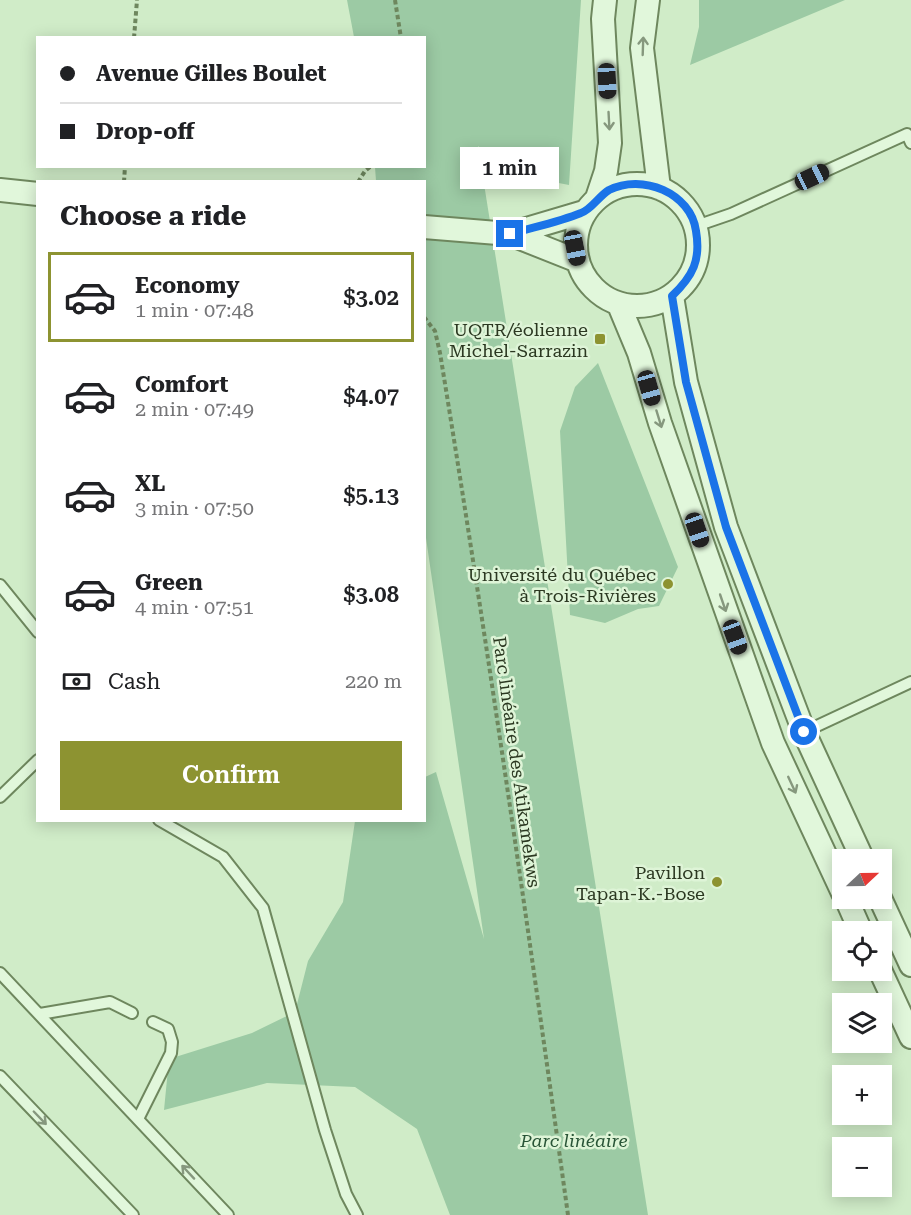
<!DOCTYPE html>
<meta charset="utf-8">
<style>
:root{--surface:#fff;--page:#f6f6f6;--text:#202124;--muted:#757577;--line:#e0e0e0;--accent:#8d9331}
body{margin:0;font-family:"Roboto Serif",serif;background:var(--page);color:var(--text);height:100vh;display:flex;flex-direction:column;font-size:22px;white-space:nowrap}
*{box-sizing:border-box;margin:0}
p{font-size:20px;color:var(--muted)}
.icon{flex:none;width:33px;height:33px;fill:none;stroke:currentColor;stroke-width:2;stroke-linecap:round;stroke-linejoin:round}
.map{position:relative;flex:1;overflow:hidden}
.sheet{position:absolute;left:36px;top:180px;width:390px;height:642px;display:flex;flex-direction:column;background:var(--surface);border-radius:0px;box-shadow:0 3px 15px #0003}
.sheet>*{flex:none}
.guide{position:absolute;left:36px;top:36px;width:390px;height:132px;border-radius:0px;box-shadow:0 3px 15px #0003;display:grid;align-content:center;height:132px;padding:0 24px;background:var(--surface)}
.needle{width:39px;rotate:68deg}
.buttons{position:absolute;left:832px;top:849px;display:grid;gap:12px}
.buttons a{display:grid;place-items:center;width:60px;height:60px;border-radius:0px;background:var(--surface);box-shadow:0 3px 15px #0003;font-size:30px}
.end{position:absolute;width:27px;height:27px;margin:-14px;border:8px solid #1a73e8;background:#fff;box-shadow:0 0 0 3px #fff}
.from{border-radius:50%}
.bubble{position:absolute;height:42px;border-radius:0px;background:var(--surface);box-shadow:0 3px 15px #0003;font-size:20px;font-weight:600;line-height:42px;text-align:center}
.car{position:absolute;width:18px;height:36px;margin:-18px -9px;border-radius:8px;box-shadow:0 0 4px 2px #0007;background:linear-gradient(#222 24%,#8ab4d8 0 40%,#222 0 76%,#8ab4d8 0 86%,#222 0)}
.guide b{display:flex;align-items:center;gap:21px;height:57px;font-size:22px}
.guide b+b{border-top:2px solid var(--line)}
.guide i{width:15px;height:15px;background:var(--text)}
ul{padding:0;list-style:none}
li{display:flex;align-items:center;gap:18px;height:90px;margin:0 12px 9px;padding:0 12px;border:3px solid transparent;border-radius:0px}
li div{flex:1}
li b{display:block;font-size:22px}
li em{font-style:normal;font-weight:600}
li.active{border-color:var(--accent)}
li>.icon{width:54px;height:54px;stroke-width:1.5}
h2{padding:0 24px;font-size:27px;line-height:72px}
.pay{display:flex;align-items:center;gap:15px;height:66px;padding:0 24px;font-size:22px}
.pay p{margin-inline-start:auto}
.button{display:flex;gap:12px;margin-top:auto;padding:12px 24px}
.button a{flex:1;height:69px;border-radius:0px;background:var(--accent);color:#fff;font-size:24px;font-weight:600;line-height:69px;text-align:center}
.map>svg:first-child{display:block}
</style>
<div class="map">
<svg width="911" height="1215" viewBox="0 0 911 1215">
<rect width="100%" height="100%" fill="#d0ecc8"/>
<path fill="#9ccaa4" d="M 347,0 L 581,0 L 569,185 L 528,177 L 491,158 L 478,146 L 648,1215 L 450,1215 L 417,1129 L 355,1087 L 267,1083 L 164,1110 L 169,1059 L 252,1033 L 295,1012 L 308,961 L 343,902 L 355,821 L 424,820 L 425,777 L 436,772 L 484,939 L 425,531 L 424,182 L 376,181 L 375,167 L 424,166 L 424,38 L 354,37 Z
M 699,0 L 845,0 L 690,65 L 699,27 Z
M 598,363 L 678,567 L 659,606 L 638,609 L 605,623 L 570,615 L 560,431 L 575,387 Z"/>
<g fill="none" stroke-linecap="round" stroke-linejoin="round">
<g stroke="#6e875e" stroke-width="14">
<path id="lane" d="M 696,226 L 731,214 L 907,134 L 911,143
M 0,585 L 38,632
M 804,732 L 911,682
M 0,797 L 38,760
M 159,820 L 223,857 L 263,908 L 325,1130 L 346,1194 L 357,1215
M 0,973 L 228,1215
M 40,1014 L 110,1002 L 132,1013
M 0,1076 L 133,1215
M 138,1119 L 171,1053 L 172,1042 L 168,1029 L 153,1022"/>
</g>
<g stroke="#6e875e" stroke-width="26">
<path id="street" d="M 648,0 L 642,48 L 659,188
M576 245a61 61 0 1 1 122 0a61 61 0 1 1-122 0Z
M 0,190 L 38,194
M 597,198 L 606,171 L 610,143 L 603,19 L 605,0
M 424,227 L 510,234
M 578,261 L 510,234 L 584,212
M 672,296 L 686,382 L 726,527 L 804,732 L 863,860
M 619,305 L 639,353 L 660,423 L 773,743 L 843,893
M 846,898 L 861,932
M 880,898 L 911,965
M 880,970 L 911,1037"/>
</g>
<path stroke="#6e875e" stroke-width="4" stroke-dasharray="4.5 3" stroke-linecap="butt" d="M 395,0 L 401,38
M 134,38 L 137,0
M 124,182 L 125,166
M 358,182 L 365,171 L 371,166
M 424,317 L 435,331 L 440,353 C 487,640 528,927 568,1215"/>
<use href="#lane" stroke="#e1f7db" stroke-width="10"/>
<use href="#street" stroke="#e1f7db" stroke-width="22"/>
</g>
<defs><path id="oneway-shaft" d="M-6 0H5M1.5-3L5.5 0L1.5 3" fill="none" stroke-width="1.6" stroke-linecap="round" stroke-linejoin="round" transform="scale(1.5)"/></defs>
<g stroke="#86987e">
<use href="#oneway-shaft" transform="translate(643 46) rotate(-88)"/>
<use href="#oneway-shaft" transform="translate(609 121) rotate(87)"/>
<use href="#oneway-shaft" transform="translate(659 419) rotate(73)"/>
<use href="#oneway-shaft" transform="translate(723 603) rotate(71)"/>
<use href="#oneway-shaft" transform="translate(792 785) rotate(65)"/>
<use href="#oneway-shaft" transform="translate(40 1118) rotate(46)"/>
<use href="#oneway-shaft" transform="translate(188 1172) rotate(-133)"/>
</g>
<g fill="none" stroke-linecap="round" stroke-linejoin="round">
<path stroke="#1a73e8" stroke-width="8" d="M 510,234 C 534,227 559,222 581,213 C 591,210 599,196 609,190 C 642,173 691,193 696,231 C 701,260 693,276 672,296 L 686,382 L 726,527 L 804,732"/>
</g>
<g fill="#8d9331" stroke="#def4d7" stroke-width="2">
<rect x="594" y="333" width="12" height="12" rx="3"/>
<circle cx="668" cy="584" r="6"/>
<circle cx="717" cy="882" r="6"/>
</g>
<g text-anchor="middle" dominant-baseline="central" stroke-width="5" stroke-linejoin="round" paint-order="stroke">
<g font-size="18" fill="#2b3821" stroke="#def4d7" text-anchor="end">
<text x="588" y="329">UQTR/éolienne<tspan x="588" dy="21">Michel-Sarrazin</tspan></text>
<text x="656" y="574">Université du Québec<tspan x="656" dy="21">à Trois-Rivières</tspan></text>
<text x="705" y="872">Pavillon<tspan x="705" dy="21">Tapan-K.-Bose</tspan></text>
</g>
<g font-size="18" fill="#2b3821" stroke="#def4d7">
<text transform="translate(517 762) rotate(82)">Parc linéaire des Atikamekws</text>
</g>
<g font-size="18" font-style="italic" fill="#285436" stroke="#def4d7">
<text x="574" y="1140">Parc linéaire</text>
</g>
</g>
</svg>
<div class="buttons">
<a><svg class="needle" viewBox="-14 -14 28 28"><path d="M0-13l5 13h-10z" fill="#e53935"/><path d="M0 13l5-13h-10z" fill="#757577"/></svg></a>
<a><svg class="icon" aria-label="locate" viewBox="0 0 24 24"><circle cx="12" cy="12" r="6"/><path d="M12 2v4M12 18v4M2 12h4M18 12h4"/></svg></a>
<a><svg class="icon" aria-label="layers" viewBox="0 0 24 24"><path d="M12 4l9 5-9 5-9-5zM3 14l9 5 9-5"/></svg></a>
<a>+</a>
<a>−</a>
</div>
<i class="end from" style="left:804px;top:732px"></i>
<i class="end" style="left:510px;top:234px"></i>
<div class="bubble" style="left:460px;top:147px;width:99px">1 min</div>
<i class="car" style="left:607px;top:81px;rotate:177deg"></i>
<i class="car" style="left:812px;top:177px;rotate:65deg"></i>
<i class="car" style="left:575px;top:248px;rotate:169deg"></i>
<i class="car" style="left:649px;top:388px;rotate:164deg"></i>
<i class="car" style="left:697px;top:530px;rotate:161deg"></i>
<i class="car" style="left:735px;top:637px;rotate:160deg"></i>
<div class="guide">
<b><i class="from"></i>Avenue Gilles Boulet</b>
<b><i></i>Drop-off</b>
</div>
<section class="sheet">
<h2>Choose a ride</h2>
<ul>
<li class="active"><svg class="icon" aria-label="car" viewBox="0 0 24 24"><path d="M5 17H2v-5l4-1 3-4h7l3 4 3 1v5h-3M9 17h6M6 11h13"/><circle cx="7" cy="17" r="2"/><circle cx="17" cy="17" r="2"/></svg><div><b>Economy</b><p>1 min · 07:48</p></div><em>$3.02</em></li>
<li><svg class="icon" aria-label="car" viewBox="0 0 24 24"><path d="M5 17H2v-5l4-1 3-4h7l3 4 3 1v5h-3M9 17h6M6 11h13"/><circle cx="7" cy="17" r="2"/><circle cx="17" cy="17" r="2"/></svg><div><b>Comfort</b><p>2 min · 07:49</p></div><em>$4.07</em></li>
<li><svg class="icon" aria-label="car" viewBox="0 0 24 24"><path d="M5 17H2v-5l4-1 3-4h7l3 4 3 1v5h-3M9 17h6M6 11h13"/><circle cx="7" cy="17" r="2"/><circle cx="17" cy="17" r="2"/></svg><div><b>XL</b><p>3 min · 07:50</p></div><em>$5.13</em></li>
<li><svg class="icon" aria-label="car" viewBox="0 0 24 24"><path d="M5 17H2v-5l4-1 3-4h7l3 4 3 1v5h-3M9 17h6M6 11h13"/><circle cx="7" cy="17" r="2"/><circle cx="17" cy="17" r="2"/></svg><div><b>Green</b><p>4 min · 07:51</p></div><em>$3.08</em></li>
</ul>
<div class="pay"><svg class="icon" aria-label="cash" viewBox="0 0 24 24"><path d="M3 7h18v10H3z"/><circle cx="12" cy="12" r="2"/></svg>Cash<p>220 m</p></div>
<div class="button"><a>Confirm</a></div>
</section>
</div>
